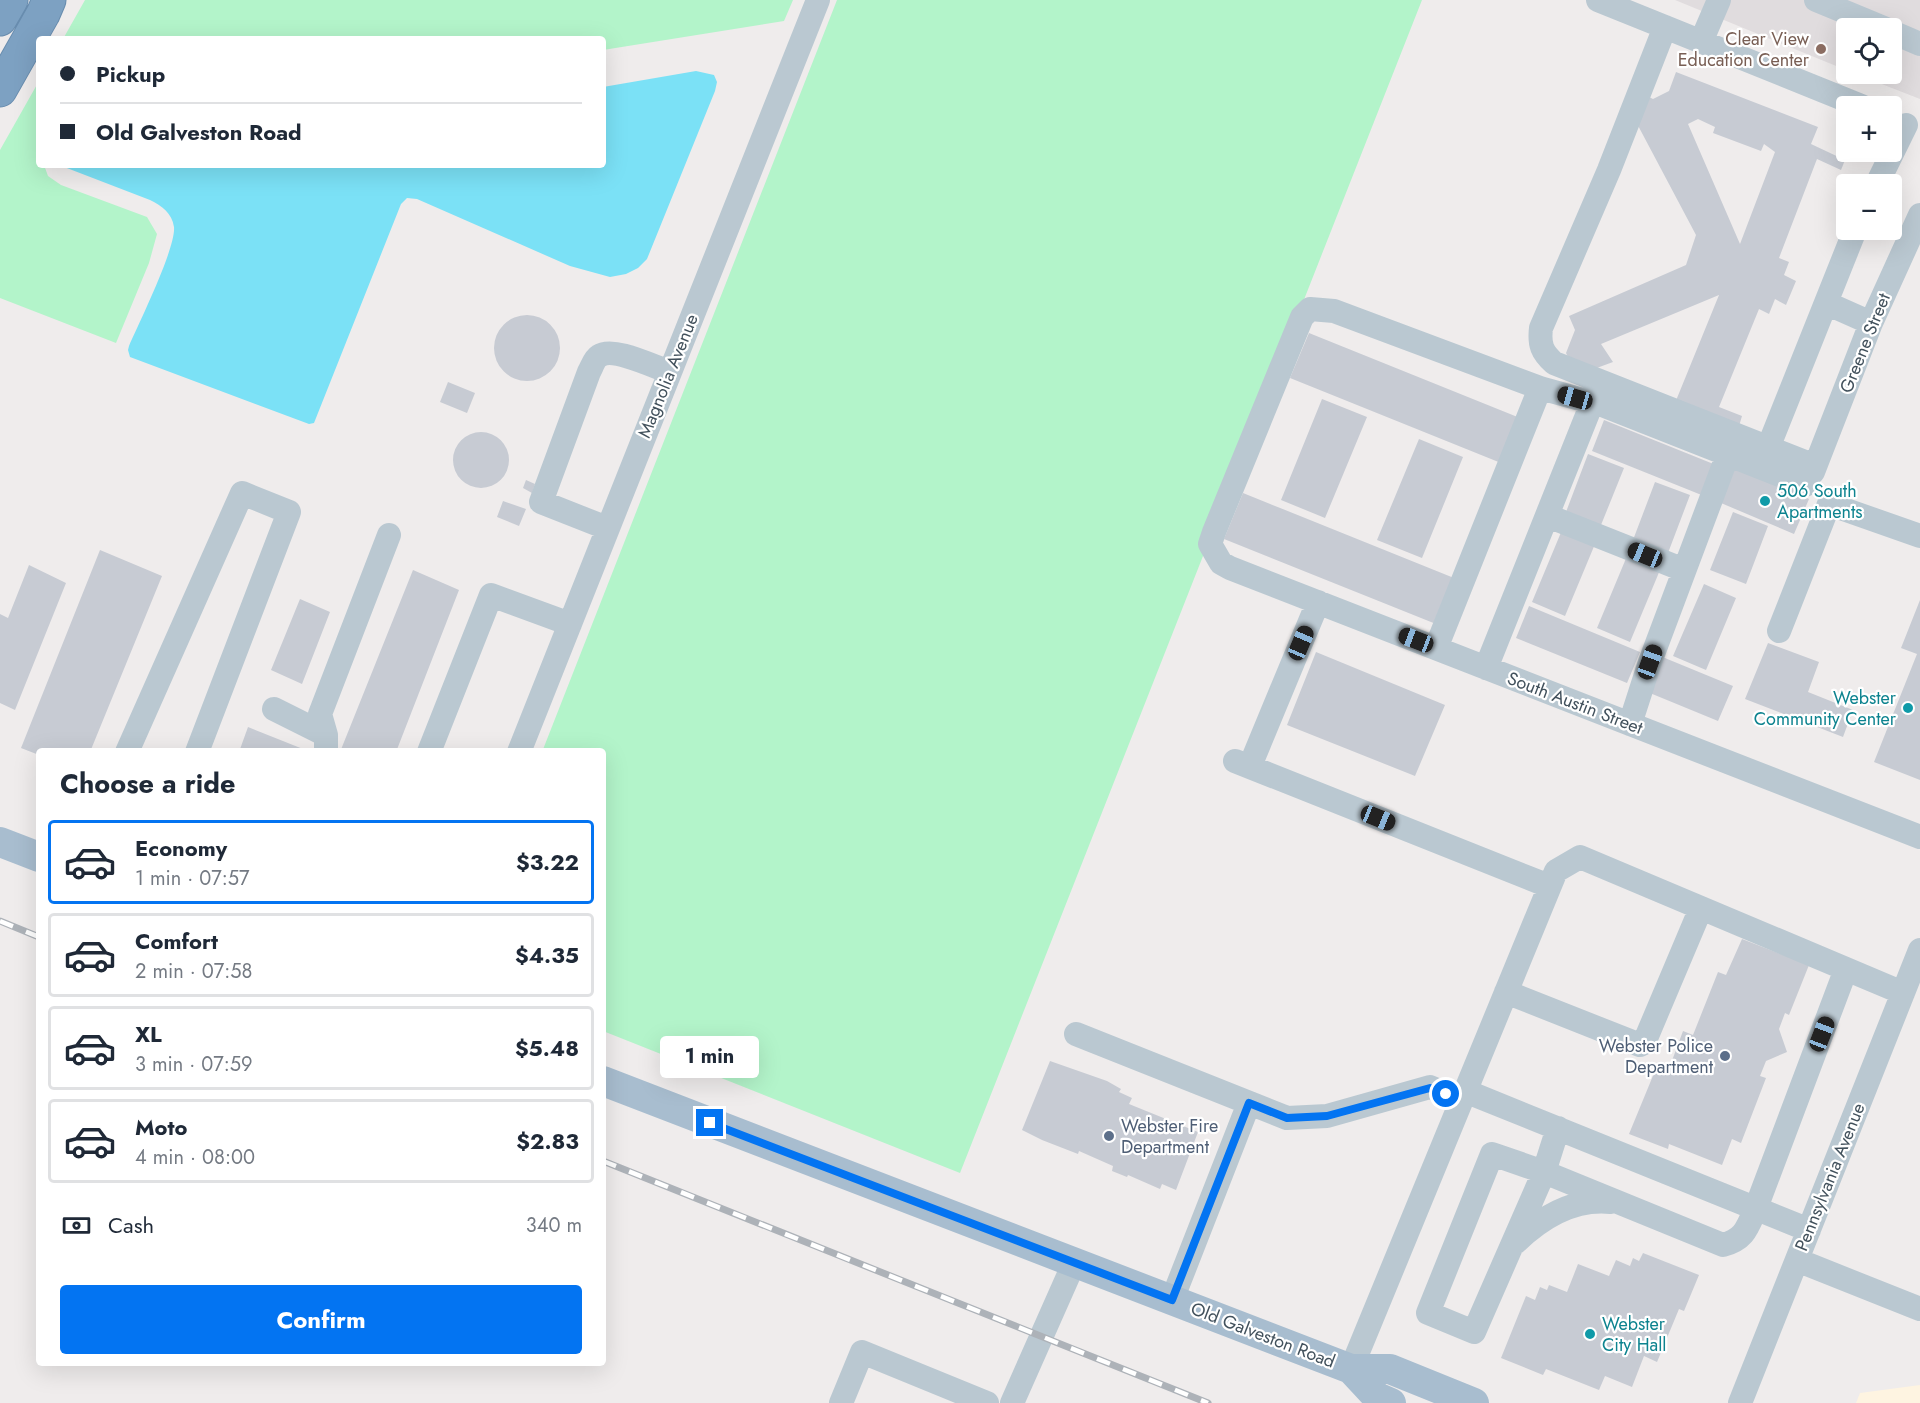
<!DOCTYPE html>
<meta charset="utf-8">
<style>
:root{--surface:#fff;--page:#f2f2f3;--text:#1f2937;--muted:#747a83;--line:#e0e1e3;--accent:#0374f2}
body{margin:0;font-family:Jost,sans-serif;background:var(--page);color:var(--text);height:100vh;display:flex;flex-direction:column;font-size:22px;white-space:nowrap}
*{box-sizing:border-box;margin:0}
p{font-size:20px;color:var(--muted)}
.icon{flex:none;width:33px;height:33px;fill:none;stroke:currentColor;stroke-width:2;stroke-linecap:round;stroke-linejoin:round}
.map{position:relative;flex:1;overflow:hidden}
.sheet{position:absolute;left:36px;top:748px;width:570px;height:618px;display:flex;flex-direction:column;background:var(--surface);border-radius:6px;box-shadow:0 6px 24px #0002}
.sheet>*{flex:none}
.top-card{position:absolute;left:36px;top:36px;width:570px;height:132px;border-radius:6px;box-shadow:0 6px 24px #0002;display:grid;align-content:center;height:132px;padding:0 24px;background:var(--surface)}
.buttons{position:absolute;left:1836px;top:18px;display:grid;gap:12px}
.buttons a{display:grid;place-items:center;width:66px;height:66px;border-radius:6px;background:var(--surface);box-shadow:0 6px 24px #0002;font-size:30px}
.end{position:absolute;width:27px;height:27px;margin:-14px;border:8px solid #0374f2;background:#fff;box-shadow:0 0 0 3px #fff}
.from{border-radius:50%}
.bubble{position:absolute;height:42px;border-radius:6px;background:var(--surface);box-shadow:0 6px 24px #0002;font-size:20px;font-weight:700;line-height:42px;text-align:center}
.car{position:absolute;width:18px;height:36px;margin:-18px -9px;border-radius:8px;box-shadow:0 0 4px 2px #0007;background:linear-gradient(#222 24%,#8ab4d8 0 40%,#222 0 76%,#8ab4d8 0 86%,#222 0)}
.top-card b{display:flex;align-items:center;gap:21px;height:57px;font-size:22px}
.top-card b+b{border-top:2px solid var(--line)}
.top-card i{width:15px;height:15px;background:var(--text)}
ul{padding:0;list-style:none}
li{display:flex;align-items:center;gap:18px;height:84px;margin:0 12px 9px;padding:0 12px;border:3px solid var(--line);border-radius:6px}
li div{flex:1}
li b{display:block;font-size:22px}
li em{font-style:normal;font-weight:700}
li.on{border-color:var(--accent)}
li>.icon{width:54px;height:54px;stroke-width:1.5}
h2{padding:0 24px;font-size:27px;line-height:72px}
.pay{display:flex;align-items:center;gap:15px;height:66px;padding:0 24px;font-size:22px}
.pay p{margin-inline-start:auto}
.primary-button{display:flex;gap:12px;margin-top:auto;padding:12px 24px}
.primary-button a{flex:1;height:69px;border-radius:6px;background:var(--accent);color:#fff;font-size:24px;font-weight:700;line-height:69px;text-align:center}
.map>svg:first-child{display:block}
</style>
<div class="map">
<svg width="1920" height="1403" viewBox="0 0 1920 1403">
<rect width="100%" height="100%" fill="#efecec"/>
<path fill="#fef4e1" d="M 1920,1385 L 1920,1403 L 1856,1403 L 1860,1393 Z"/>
<path fill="#e0dcde" d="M 1675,0 L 1920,0 L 1920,99 L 1856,74 L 1892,74 L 1892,28 L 1846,28 L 1846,70 Z"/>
<path fill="#b3f4ca" d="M 85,0 L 793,0 L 784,21 L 603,50 L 603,39 L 63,39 Z
M 837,0 L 1422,0 L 960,1173 L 603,1031 L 603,752 L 542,752 Z
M 39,81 L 39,165 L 44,165 L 48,176 L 61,185 L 147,217 L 157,234 L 149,263 L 116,343 L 0,298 L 0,150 Z"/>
<path fill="#7be1f6" d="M 696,71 L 714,75 L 717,82 L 715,91 L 647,259 L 638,268 L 626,274 L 610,277 L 570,266 L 417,199 L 407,198 L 401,204 L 314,423 L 309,424 L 130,357 L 128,350 L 129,346 C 139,323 176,248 174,227 C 172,213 162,206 150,200 L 59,165 L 603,165 L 603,87 Z"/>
<path fill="#c7cbd3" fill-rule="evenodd" d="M 1676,72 L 1818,127 L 1811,144 L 1845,160 L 1841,170 L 1817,159 L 1779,258 L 1789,262 L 1784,275 L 1796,281 L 1786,305 L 1775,299 L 1769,314 L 1759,309 L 1719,407 L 1742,416 L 1739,426 L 1675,403 L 1719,295 L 1601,344 L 1613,362 L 1594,369 L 1570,361 L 1566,353 L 1575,330 L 1569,316 L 1686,265 L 1696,235 L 1634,118 L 1645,95 L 1653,99 L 1669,91 ZM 1698,119 L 1715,127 L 1713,133 L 1761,151 L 1764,144 L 1775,152 L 1740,244 L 1688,124 Z
M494 348a33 33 0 1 1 66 0a33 33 0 1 1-66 0Z
M 1309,333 L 1520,418 L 1501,463 L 1290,378 Z
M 448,382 L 475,393 L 467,413 L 440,402 Z
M 1322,399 L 1367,417 L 1325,518 L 1281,500 Z
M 1604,420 L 1716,465 L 1704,496 L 1592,451 Z
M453 460a28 28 0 1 1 56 0a28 28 0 1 1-56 0Z
M 1419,439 L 1463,457 L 1422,558 L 1377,540 Z
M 1588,454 L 1624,468 L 1601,525 L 1566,512 Z
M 1735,468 L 1809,499 L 1794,534 L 1721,503 Z
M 526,480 L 535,484 L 532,493 L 523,488 Z
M 1655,482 L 1690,495 L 1668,553 L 1633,540 Z
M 1243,493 L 1454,578 L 1436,624 L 1224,539 Z
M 503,501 L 526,509 L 519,526 L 497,517 Z
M 1733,512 L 1768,526 L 1746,584 L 1710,570 Z
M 1562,530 L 1595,544 L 1565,616 L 1532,602 Z
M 100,550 L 162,576 L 90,752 L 39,752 L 39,755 L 21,748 Z
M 1627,556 L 1660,570 L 1630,642 L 1597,628 Z
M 29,565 L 66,583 L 15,710 L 0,703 L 0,614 L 8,618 Z
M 413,570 L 459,590 L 396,752 L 340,752 Z
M 1704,584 L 1736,598 L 1706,670 L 1673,656 Z
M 300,599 L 330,612 L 302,684 L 271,670 Z
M 1920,600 L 1920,780 L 1874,762 L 1917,654 L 1901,648 Z
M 1529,606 L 1640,652 L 1627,683 L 1516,638 Z
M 1768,643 L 1819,662 L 1808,692 L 1853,710 L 1843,737 L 1745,699 Z
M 1316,652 L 1445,705 L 1415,776 L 1287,725 Z
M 1660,656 L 1733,686 L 1718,721 L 1645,691 Z
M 248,727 L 308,751 L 308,752 L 239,752 Z
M 1742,939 L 1809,965 L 1789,1015 L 1785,1013 L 1779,1029 L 1787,1052 L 1766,1061 L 1760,1076 L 1766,1078 L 1741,1143 L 1732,1139 L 1722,1165 L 1669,1144 L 1668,1149 L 1629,1134 L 1657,1066 L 1665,1070 L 1670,1066 L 1683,1031 L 1693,1035 L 1718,972 L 1726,975 Z
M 1050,1061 L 1107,1081 L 1121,1089 L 1119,1092 L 1132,1098 L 1129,1104 L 1198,1132 L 1176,1190 L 1162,1184 L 1160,1189 L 1128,1175 L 1127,1177 L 1112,1171 L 1113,1166 L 1079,1151 L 1078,1154 L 1042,1140 L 1022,1130 Z
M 1643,1253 L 1699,1275 L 1684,1311 L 1679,1309 L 1657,1362 L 1644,1356 L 1632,1387 L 1605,1376 L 1599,1390 L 1546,1369 L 1543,1375 L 1501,1358 L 1526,1296 L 1535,1300 L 1540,1287 L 1547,1290 L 1549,1285 L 1567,1292 L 1578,1264 L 1609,1276 L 1616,1260 L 1630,1266 L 1633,1258 L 1639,1261 Z"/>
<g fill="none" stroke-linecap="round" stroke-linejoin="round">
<g stroke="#688cae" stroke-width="35">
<path id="highway" d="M 0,19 L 11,0
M 0,90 L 43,14 L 49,0"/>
</g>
<path stroke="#bac8d1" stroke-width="24" d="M 1598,0 L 1861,106
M 1816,0 L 1884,28
M 1665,27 L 1609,170 L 1541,328 C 1539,345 1542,352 1554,363 L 1815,466
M 1892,32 L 1920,44
M 1701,42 L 1719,0
M 1877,184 L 1906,125
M 1826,303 L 1871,323
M 1540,388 L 1605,406 L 1805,485
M 1768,448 L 1855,230
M 1813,472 L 1871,323 L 1920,215
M 1548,516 L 1684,570
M 607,528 L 541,502 L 589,372 C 592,367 594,359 599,356 C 613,346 654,367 670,372
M 1779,631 L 1829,504 L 1920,536
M 1436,648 L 1540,388 L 1334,311 L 1310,309 L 1302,317 L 1214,532 L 1210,544 L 1221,563 L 1230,568 L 1920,837
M 1486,668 L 1592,403
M 274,709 L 326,735
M 1630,724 L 1650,662 L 1728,454
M 127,752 L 242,493 L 289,512 L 197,752
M 326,752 L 326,735 L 320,714 L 389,535
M 429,752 L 491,595 L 570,624
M 519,752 L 818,0
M 1235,761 L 1549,886
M 1250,766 L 1318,602
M 1506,992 L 1640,1045 L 1644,1043 L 1701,908
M 1076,1034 L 1287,1118 L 1327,1116 L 1430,1087 L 1461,1100
M 1465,1091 L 1809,1230
M 1558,1128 L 1544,1172 L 1723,1245 C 1745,1239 1747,1228 1756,1208 L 1846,969
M 1492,1154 L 1544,1172 L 1474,1332 L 1428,1313 Z
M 1516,1242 C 1542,1217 1574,1198 1611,1202
M 1797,1260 L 1920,1309
M 1172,1300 L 1249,1103
M 1351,1369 L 1556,871 L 1580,857 L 1903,993
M 841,1403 L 862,1352 L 987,1403
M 1012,1403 L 1074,1263
M 1740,1403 L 1920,950"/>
<path stroke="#a8bdcf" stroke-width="30" d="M 0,842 L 39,857
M 603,1081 L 1351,1369 L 1390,1369 L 1474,1403
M 1351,1369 L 1377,1397 L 1391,1403"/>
<use href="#highway" stroke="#7da1c2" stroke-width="33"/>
<g stroke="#adb2b8" stroke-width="7">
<path id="rail" d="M 0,921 L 39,937
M 603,1161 L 1208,1403"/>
</g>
<use href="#rail" stroke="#fff" stroke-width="4.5" stroke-dasharray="14" stroke-linecap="butt"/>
</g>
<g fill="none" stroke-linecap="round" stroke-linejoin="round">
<path stroke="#0374f2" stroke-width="8" d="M 710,1123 L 1172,1300 L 1249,1103 L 1287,1118 L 1327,1116 L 1430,1088 L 1446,1094"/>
</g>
<circle fill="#8d6e63" stroke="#fff" stroke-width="2" cx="1821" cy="49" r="6"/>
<g fill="#0f9aa8" stroke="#fff" stroke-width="2">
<circle cx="1765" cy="501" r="6"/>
<circle cx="1908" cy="708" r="6"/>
<circle cx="1590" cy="1334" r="6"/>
</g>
<g fill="#5c6f8a" stroke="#fff" stroke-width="2">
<circle cx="1725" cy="1056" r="6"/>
<circle cx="1109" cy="1136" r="6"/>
</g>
<g text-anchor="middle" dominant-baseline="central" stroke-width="4.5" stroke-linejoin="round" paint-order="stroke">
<g font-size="18" fill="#785e54" stroke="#fff" text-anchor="end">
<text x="1809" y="39">Clear View<tspan x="1809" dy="21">Education Center</tspan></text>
</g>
<g font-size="18" fill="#42515c" stroke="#fff">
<text transform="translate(1865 343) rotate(-68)">Greene Street</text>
<text transform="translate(668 376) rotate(-68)">Magnolia Avenue</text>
<text transform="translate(1575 703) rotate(21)">South Austin Street</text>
<text transform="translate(1830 1177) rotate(-68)">Pennsylvania Avenue</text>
<text transform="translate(1263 1335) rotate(21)">Old Galveston Road</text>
</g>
<g font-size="18" fill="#0d838f" stroke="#fff" text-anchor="start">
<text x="1777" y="491">506 South<tspan x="1777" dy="21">Apartments</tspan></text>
<text x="1896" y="698" text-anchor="end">Webster<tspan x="1896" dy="21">Community Center</tspan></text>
<text x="1602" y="1324">Webster<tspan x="1602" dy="21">City Hall</tspan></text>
</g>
<g font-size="18" fill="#4e5e75" stroke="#fff" text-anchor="end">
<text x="1713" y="1046">Webster Police<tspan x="1713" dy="21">Department</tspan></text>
<text x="1121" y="1126" text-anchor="start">Webster Fire<tspan x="1121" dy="21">Department</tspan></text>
</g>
</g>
</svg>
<div class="buttons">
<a><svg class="icon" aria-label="locate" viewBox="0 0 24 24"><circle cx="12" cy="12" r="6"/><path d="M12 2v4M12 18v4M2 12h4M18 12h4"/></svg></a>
<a>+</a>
<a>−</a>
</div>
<i class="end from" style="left:1446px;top:1094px"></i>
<i class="end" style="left:710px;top:1123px"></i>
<div class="bubble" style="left:660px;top:1036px;width:99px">1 min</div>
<i class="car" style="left:1575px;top:398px;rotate:286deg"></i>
<i class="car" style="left:1645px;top:555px;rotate:292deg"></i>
<i class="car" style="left:1416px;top:640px;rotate:291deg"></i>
<i class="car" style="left:1301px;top:643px;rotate:23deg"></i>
<i class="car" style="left:1650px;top:662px;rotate:20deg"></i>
<i class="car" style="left:1378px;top:818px;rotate:112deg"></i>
<i class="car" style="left:1822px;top:1034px;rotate:21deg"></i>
<div class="top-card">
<b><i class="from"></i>Pickup</b>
<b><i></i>Old Galveston Road</b>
</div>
<section class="sheet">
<h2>Choose a ride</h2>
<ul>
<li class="on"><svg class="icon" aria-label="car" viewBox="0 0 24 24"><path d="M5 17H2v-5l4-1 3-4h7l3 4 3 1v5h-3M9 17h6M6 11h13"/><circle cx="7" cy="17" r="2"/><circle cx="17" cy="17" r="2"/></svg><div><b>Economy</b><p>1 min · 07:57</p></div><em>$3.22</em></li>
<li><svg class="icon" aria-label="car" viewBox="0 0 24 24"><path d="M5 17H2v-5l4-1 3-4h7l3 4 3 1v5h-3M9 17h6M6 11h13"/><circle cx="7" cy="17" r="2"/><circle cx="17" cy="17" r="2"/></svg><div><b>Comfort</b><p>2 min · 07:58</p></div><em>$4.35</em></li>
<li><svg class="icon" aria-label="car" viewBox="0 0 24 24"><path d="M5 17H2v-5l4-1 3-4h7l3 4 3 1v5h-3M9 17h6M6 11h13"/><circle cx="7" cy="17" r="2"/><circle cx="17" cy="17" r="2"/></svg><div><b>XL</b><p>3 min · 07:59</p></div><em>$5.48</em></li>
<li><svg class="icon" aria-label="car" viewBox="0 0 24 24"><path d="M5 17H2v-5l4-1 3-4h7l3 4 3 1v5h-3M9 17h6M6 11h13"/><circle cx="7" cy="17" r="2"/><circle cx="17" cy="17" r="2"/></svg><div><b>Moto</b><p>4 min · 08:00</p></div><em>$2.83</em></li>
</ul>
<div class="pay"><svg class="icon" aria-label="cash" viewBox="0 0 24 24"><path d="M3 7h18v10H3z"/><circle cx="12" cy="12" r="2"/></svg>Cash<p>340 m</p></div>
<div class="primary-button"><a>Confirm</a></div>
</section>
</div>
